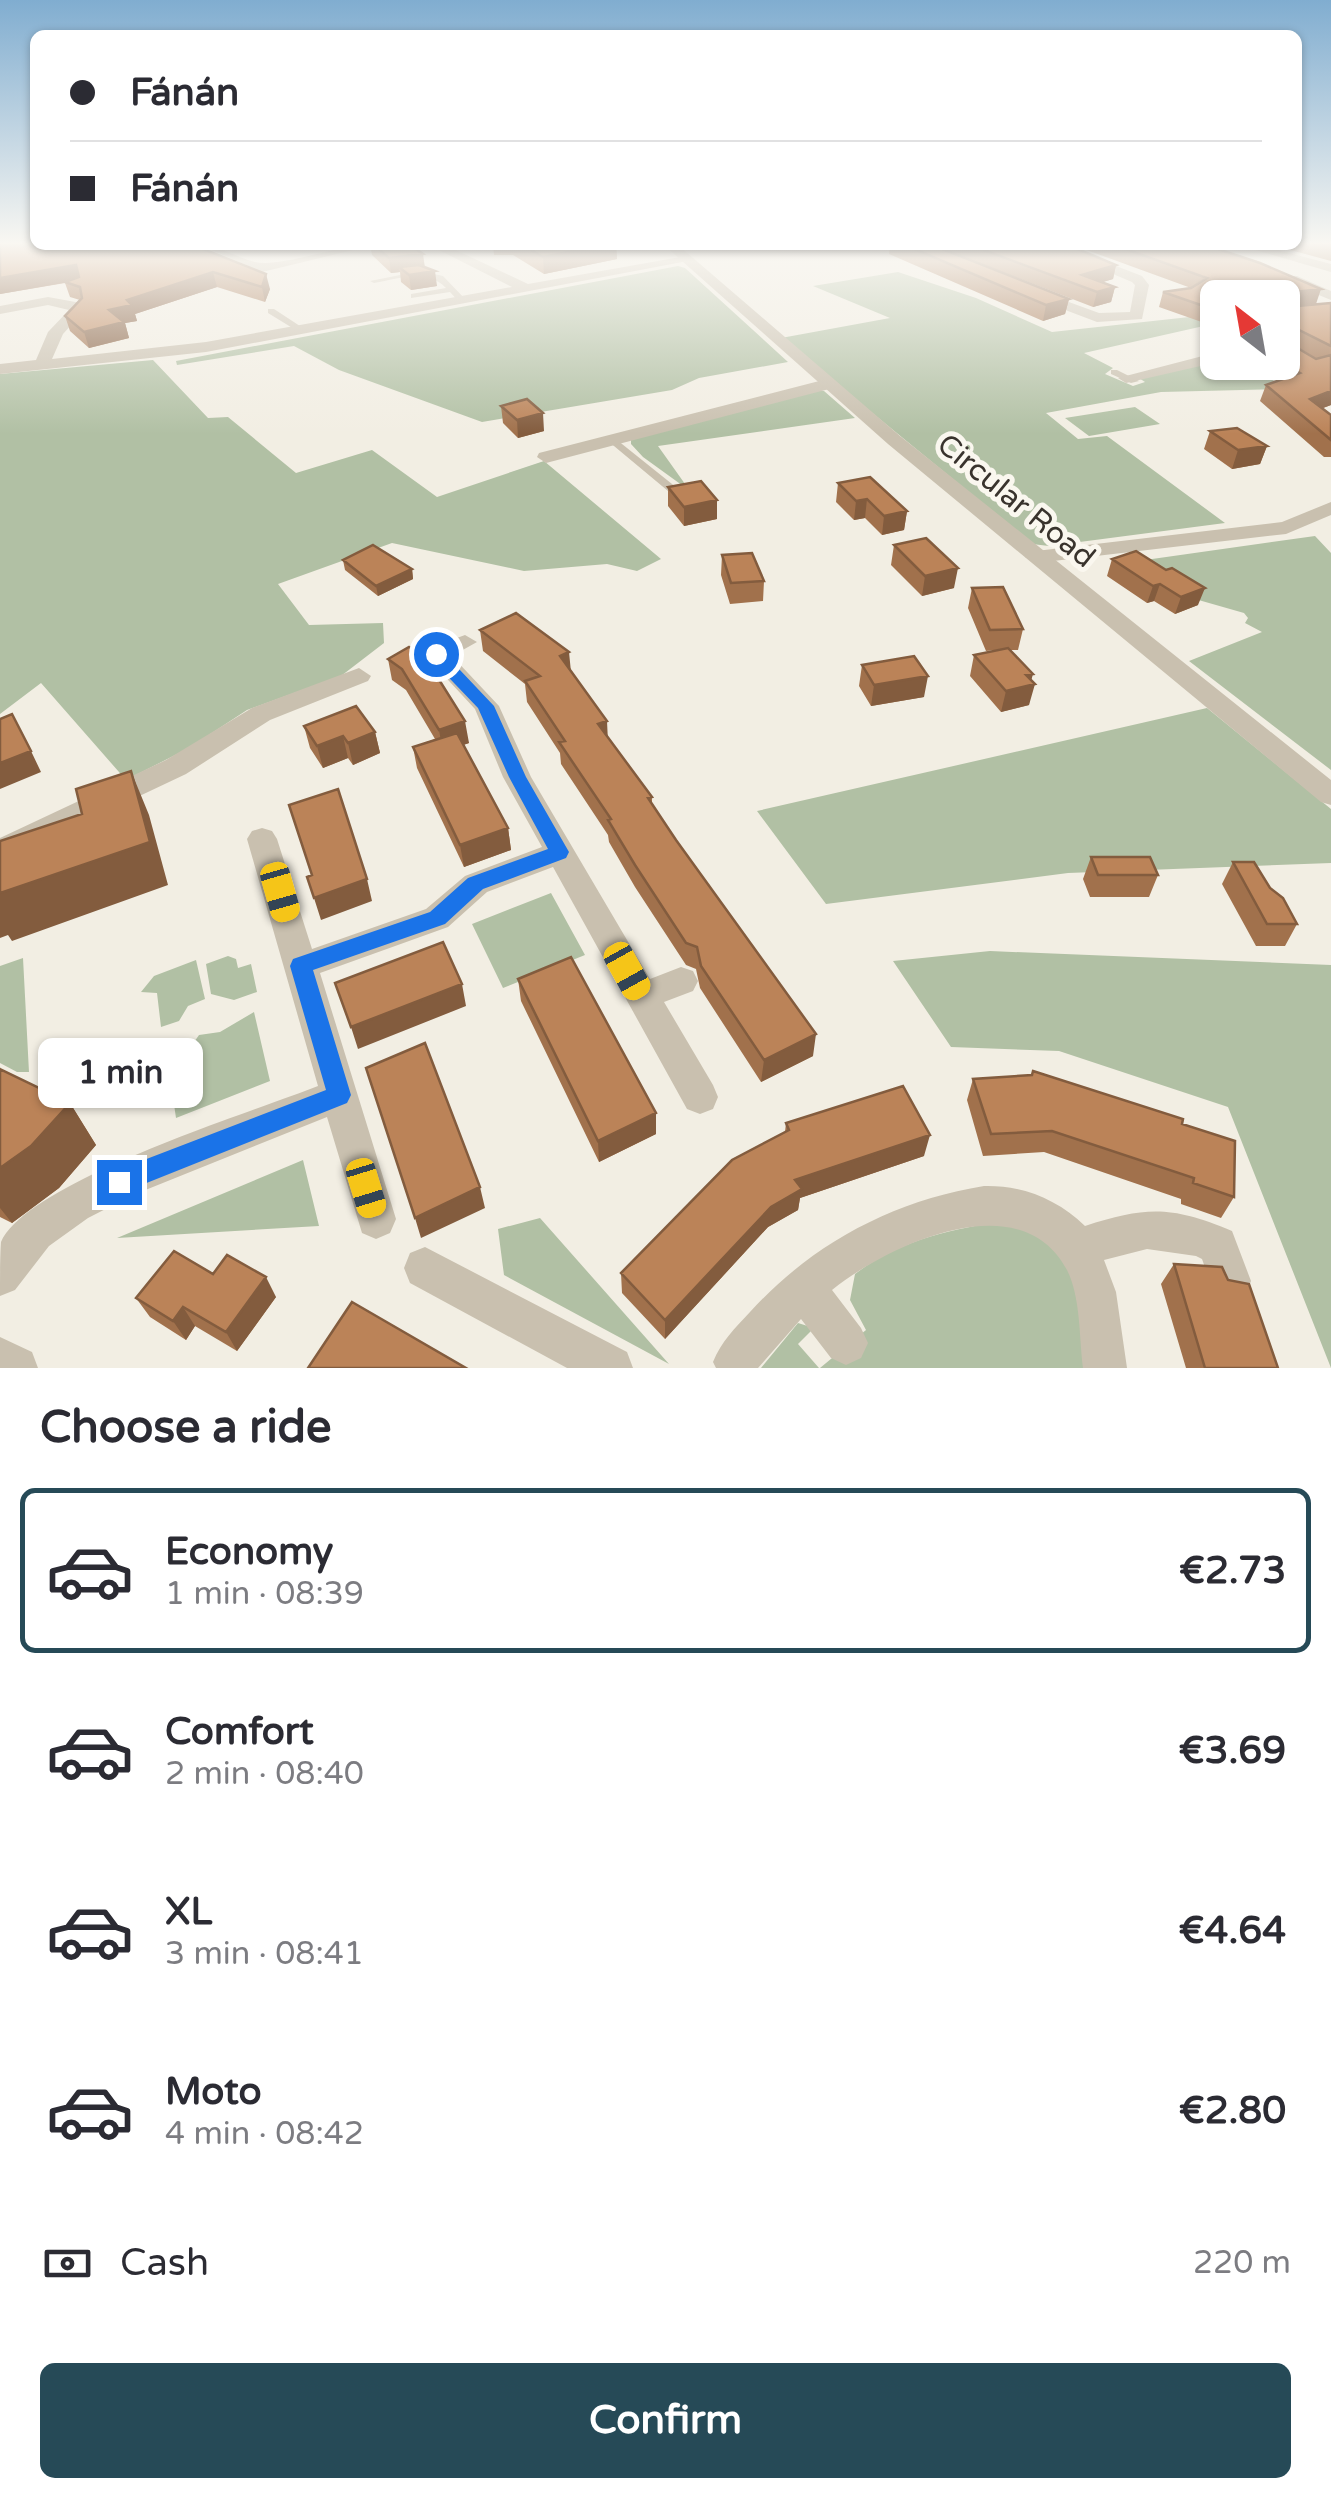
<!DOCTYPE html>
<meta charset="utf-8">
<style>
:root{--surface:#fff;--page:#f2f2f3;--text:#2b2b33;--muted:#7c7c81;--line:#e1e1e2;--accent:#264a57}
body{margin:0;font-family:"Varela Round",sans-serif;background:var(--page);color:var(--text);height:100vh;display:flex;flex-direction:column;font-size:38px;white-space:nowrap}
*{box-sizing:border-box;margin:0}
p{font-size:32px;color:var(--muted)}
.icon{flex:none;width:55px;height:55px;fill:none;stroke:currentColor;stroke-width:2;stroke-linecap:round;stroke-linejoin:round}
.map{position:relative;height:1368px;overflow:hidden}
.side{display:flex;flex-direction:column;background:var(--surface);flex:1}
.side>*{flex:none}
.banner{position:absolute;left:30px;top:30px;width:1272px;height:220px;border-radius:15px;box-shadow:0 2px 8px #0004;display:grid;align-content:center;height:220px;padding:0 40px;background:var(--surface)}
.needle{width:65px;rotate:329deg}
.controls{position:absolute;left:1200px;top:280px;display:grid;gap:20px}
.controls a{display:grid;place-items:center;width:100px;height:100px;border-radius:15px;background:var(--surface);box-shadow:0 2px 8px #0004;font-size:50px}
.end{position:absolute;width:45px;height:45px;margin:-22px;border:12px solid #1a73e8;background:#fff;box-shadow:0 0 0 5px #fff}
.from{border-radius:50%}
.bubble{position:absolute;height:70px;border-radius:15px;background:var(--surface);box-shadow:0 2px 8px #0004;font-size:32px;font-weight:700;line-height:70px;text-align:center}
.car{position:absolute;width:30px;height:60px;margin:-30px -15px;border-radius:12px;box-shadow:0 0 8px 2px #0007;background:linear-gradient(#f5c518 24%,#345 0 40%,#f5c518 0 76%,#345 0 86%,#f5c518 0)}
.banner b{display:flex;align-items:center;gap:35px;height:95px;font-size:38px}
.banner b+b{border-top:2px solid var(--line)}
.banner i{width:25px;height:25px;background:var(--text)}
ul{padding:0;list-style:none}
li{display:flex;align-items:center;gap:30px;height:165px;margin:0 20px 15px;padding:0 20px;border:5px solid transparent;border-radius:15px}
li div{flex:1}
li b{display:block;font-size:38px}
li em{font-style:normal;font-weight:700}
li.on{border-color:var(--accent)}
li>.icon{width:90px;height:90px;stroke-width:1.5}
h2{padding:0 40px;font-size:45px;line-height:120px}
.pay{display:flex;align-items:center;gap:25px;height:110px;padding:0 40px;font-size:38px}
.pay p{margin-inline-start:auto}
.cta{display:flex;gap:20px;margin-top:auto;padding:20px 40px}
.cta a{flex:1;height:115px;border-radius:15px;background:var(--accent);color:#fff;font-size:40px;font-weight:700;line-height:115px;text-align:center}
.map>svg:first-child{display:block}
</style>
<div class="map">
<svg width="1331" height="1368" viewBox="0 0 1331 1368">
<rect width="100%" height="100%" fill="#f2eee3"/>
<path fill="#b1c0a4" d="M 678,266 L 685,268 L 788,362 L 699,378 L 672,390 L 482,422 L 339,370 L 294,346 L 177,365 L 176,361 Z
M 898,272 L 976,298 L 1052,332 L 1217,314 L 1217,323 L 1084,353 L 1113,368 L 1105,374 L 1133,386 L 1145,382 L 1139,378 L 1217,361 L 1245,363 L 1287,389 L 1161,392 L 1046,413 L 1078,439 L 1107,436 L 1225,523 L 1049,546 L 1032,544 L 781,338 L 890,318 L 813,286 Z
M 153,360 L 208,418 L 228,417 L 296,473 L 372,450 L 437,497 L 544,461 L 661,559 L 637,571 L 607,564 L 524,571 L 392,543 L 278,584 L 309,625 L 383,623 L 384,643 L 341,676 L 247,710 L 189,748 L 126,780 L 41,683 L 0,714 L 0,374 Z
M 812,389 L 824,391 L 855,418 L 658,446 L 690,491 L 643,457 L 631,444 L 631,440 Z
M 1135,407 L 1160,424 L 1089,436 L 1065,418 Z
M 1315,536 L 1331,553 L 1331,770 L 1189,661 L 1262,632 L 1245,623 L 1248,618 L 1244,613 L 1195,599 L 1138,561 Z
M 1207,708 L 1331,809 L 1331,863 L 1068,873 L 826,904 L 757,811 Z
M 551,893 L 585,955 L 503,988 L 472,924 Z
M 990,951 L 1331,965 L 1331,1368 L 1228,1107 L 1059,1051 L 951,1047 L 893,961 Z
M 228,956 L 236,959 L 238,968 L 251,964 L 257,992 L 234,1000 L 211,994 L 206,964 Z
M 23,958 L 29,1072 L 17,1072 L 0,1063 L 0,966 Z
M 196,960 L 205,999 L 188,1006 L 179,1021 L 161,1027 L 157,993 L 141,992 L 154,976 Z
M 254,1012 L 270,1081 L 176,1118 L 170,1077 L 199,1035 L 220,1032 Z
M 303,1160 L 319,1226 L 117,1238 Z
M 540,1218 L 669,1364 L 504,1275 L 498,1229 Z
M 1009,1220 L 1039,1230 L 1071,1269 L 1090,1368 L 820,1368 L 866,1330 L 850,1300 L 855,1274 C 901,1239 953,1229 1009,1220 Z
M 798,1323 L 814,1328 L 798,1344 L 819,1368 L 761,1368 Z"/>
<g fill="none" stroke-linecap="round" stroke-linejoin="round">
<path fill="#c9c0af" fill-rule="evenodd" d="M 420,271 L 443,276 L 467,301 L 460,303 L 450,292 L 411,298 L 411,294 L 446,288 C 426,268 399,279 374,283 L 370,281 Z
M 268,309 L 274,309 L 306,330 L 299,332 L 268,313 Z
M 1111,370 L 1117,370 L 1139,381 L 1131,383 L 1111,374 Z
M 612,436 L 682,492 L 682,496 L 674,496 L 608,441 L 607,439 Z"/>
<path fill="#c9c0af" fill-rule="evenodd" d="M 200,245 C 223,245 245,264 266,263 C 303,261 337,245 374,245 L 262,272 Z
M 429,245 L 445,245 L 528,284 L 686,256 L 693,260 L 206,352 L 0,374 L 0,364 L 36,360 L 48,332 L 69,310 L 48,305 L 0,314 L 0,306 L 48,297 L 81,303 L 84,311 L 63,334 L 52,359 L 206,342 L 512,287 Z
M 1044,245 L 1062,245 L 1142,276 L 1149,285 L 1142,319 L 1097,322 L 1031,297 L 1029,294 L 1036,290 L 1099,313 L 1130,312 L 1135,285 L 1132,282 Z
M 1238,245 L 1259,245 L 1331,264 L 1331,272 Z
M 1287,276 L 1297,276 L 1331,291 L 1331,300 L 1287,282 Z
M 1218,352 L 1218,362 L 1126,383 L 1118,378 Z
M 827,379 L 833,380 L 833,388 L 546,463 L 537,457 L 539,453 Z
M 1331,502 L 1331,515 L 1286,534 L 1036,563 L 1025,557 L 1036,551 L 1282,522 Z
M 465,635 L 477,642 L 452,656 L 499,706 L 531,777 L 650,979 L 681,967 L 693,971 L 698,981 L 693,991 L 664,1002 L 713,1085 L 718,1097 L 713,1109 L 700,1114 L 687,1109 L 553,867 L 487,892 L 448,927 L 320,973 L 396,1219 L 390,1233 L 376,1239 L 362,1233 L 327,1117 L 133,1195 L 88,1218 L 49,1246 L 15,1290 L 0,1296 C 0,1281 0,1255 1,1242 C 28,1181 253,1112 318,1086 L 247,839 L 252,831 L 262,828 L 272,831 L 277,839 L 312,949 L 426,909 L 465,876 L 542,847 L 503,777 L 475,709 L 424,654 L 427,649 Z
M 359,668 L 371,676 L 368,681 L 270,720 L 186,774 L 0,862 L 0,838 L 166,760 L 252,708 Z
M 984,1186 C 1022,1185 1057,1199 1085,1226 C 1147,1206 1172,1206 1232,1231 L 1251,1281 L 1245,1296 L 1230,1302 L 1215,1296 L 1202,1259 L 1196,1256 L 1147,1249 L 1104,1260 L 1116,1292 L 1127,1368 L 1083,1368 C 1079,1337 1081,1298 1067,1270 C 1021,1182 888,1245 832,1290 L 861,1328 L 868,1343 L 861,1358 L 846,1365 L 831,1358 L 801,1319 L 758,1368 L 716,1368 L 713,1362 C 721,1342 735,1328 750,1312 C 812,1244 892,1201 984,1186 Z
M 425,1247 L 627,1352 L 633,1368 L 567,1368 L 410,1283 L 404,1268 L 410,1253 Z"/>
<path fill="#c9c0af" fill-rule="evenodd" d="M 664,245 L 678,245 L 900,436 L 1331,780 L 1331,805 L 1321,802 L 888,444 Z
M 0,1337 L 32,1352 L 38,1368 L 0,1368 Z"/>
</g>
<path fill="#a1714c" d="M 0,242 L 193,245 L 270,289 L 265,302 L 217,287 L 135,314 L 137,321 L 125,323 L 129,338 L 89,348 L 70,331 L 65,316 L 80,300 L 70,297 L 65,283 L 0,294 Z
M 1298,242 L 1331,242 L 1331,261 L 1272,245 L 1298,245 Z
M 370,245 L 410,245 L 437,286 L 411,290 L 401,282 L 400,272 L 391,273 L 372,255 Z
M 493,245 L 616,245 L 617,259 L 544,274 L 513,255 L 494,255 Z
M 890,245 L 932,245 L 1069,299 L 1065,314 L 1043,321 L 889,254 Z
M 932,245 L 1068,245 L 1116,265 L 1113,279 L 1102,282 L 1115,287 L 1111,302 L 1093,307 Z
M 1073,245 L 1206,245 L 1316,304 L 1285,307 L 1331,303 L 1331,405 L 1323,408 L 1331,415 L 1331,457 L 1324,457 L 1260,401 L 1266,385 L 1279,380 L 1251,362 L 1282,362 L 1218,298 L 1218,341 L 1210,337 L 1213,326 L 1159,307 L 1163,292 L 1191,288 Z
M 501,406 L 544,431 L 518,438 L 503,423 Z
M 1210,431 L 1267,446 L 1260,464 L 1232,469 L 1204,449 Z
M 838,483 L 907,511 L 904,530 L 882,535 L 865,518 L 854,520 L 836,502 Z
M 668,487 L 717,519 L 684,526 L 668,506 Z
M 894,545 L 954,588 L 922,596 L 891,565 Z
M 1136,551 L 1198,605 L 1175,614 L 1154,601 L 1147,603 L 1107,576 L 1112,559 Z
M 722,555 L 764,581 L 763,601 L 730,604 L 721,575 Z
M 343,560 L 412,569 L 413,579 L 378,596 L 345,570 Z
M 972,588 L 1023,629 L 1018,650 L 1011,650 L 1031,680 L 1029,705 L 1001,712 L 970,676 L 974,655 L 996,650 L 986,651 L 968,608 Z
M 480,630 L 571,671 L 608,737 L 652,797 L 652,803 L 813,1056 L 761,1082 L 700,988 L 696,969 L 686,965 L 635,887 L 609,842 L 608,835 L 561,764 L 560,753 L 527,702 L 525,684 L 483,651 Z
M 409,647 L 469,743 L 463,745 L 508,828 L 511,850 L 464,867 L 417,768 L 413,747 L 435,739 L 406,690 L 392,680 L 388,659 Z
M 862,665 L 924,697 L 871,706 L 859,686 Z
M 304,726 L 375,732 L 380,753 L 353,765 L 348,758 L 323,768 L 310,748 Z
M 1091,857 L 1158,875 L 1149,897 L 1090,897 L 1083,879 Z
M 1233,862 L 1270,888 L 1297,924 L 1285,946 L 1256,946 L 1222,884 Z
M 518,979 L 656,1113 L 656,1134 L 599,1162 L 521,1001 Z
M 0,1069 L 70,1103 L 96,1145 L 59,1188 L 12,1223 L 0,1217 Z
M 1033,1071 L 1182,1124 L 1234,1197 L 1221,1218 L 1181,1204 L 1181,1199 L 1044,1152 L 983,1156 L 967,1100 L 973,1079 L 1031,1075 Z
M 786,1123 L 924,1156 L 800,1198 L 798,1210 L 768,1227 L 665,1339 L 622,1293 L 621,1273 L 785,1132 Z
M 1174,1264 L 1228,1280 L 1278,1368 L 1186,1368 L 1161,1284 Z
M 213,1274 L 276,1297 L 237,1351 L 195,1326 L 186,1340 L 150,1317 L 136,1298 Z"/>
<path fill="#835c3e" d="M 603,245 L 616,245 L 617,259 L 544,274 L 543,257 Z
M 423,254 L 425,268 L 399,267 L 400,272 L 391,273 L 389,258 Z
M 76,265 L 80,280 L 0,294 L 0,278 Z
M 1116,265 L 1113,279 L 1084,288 L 1082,275 Z
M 435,271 L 437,286 L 411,290 L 409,275 Z
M 213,272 L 217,287 L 135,314 L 137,321 L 125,323 L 129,338 L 89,348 L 84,332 L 109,310 L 127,300 Z
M 266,274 L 270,289 L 265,302 L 262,287 Z
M 1115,287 L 1111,302 L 1093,307 L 1097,292 Z
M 1321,289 L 1316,304 L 1282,307 L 1287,293 Z
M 1069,299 L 1065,314 L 1043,321 L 1046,305 Z
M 1331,391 L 1331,405 L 1304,415 L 1310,399 Z
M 543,413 L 544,431 L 518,438 L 517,420 Z
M 1267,446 L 1260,464 L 1232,469 L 1238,450 Z
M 867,499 L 865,518 L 854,520 L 856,501 Z
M 717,500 L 717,519 L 684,526 L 684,507 Z
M 907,511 L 904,530 L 882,535 L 884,516 Z
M 958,568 L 954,588 L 922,596 L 925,576 Z
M 412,569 L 413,579 L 378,596 L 376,586 Z
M 1160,584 L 1154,601 L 1147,603 L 1153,586 Z
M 1205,588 L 1198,605 L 1175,614 L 1181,597 Z
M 569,652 L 571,672 L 560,656 Z
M 1033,674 L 1030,685 L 1035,684 L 1029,705 L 1001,712 L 1006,691 L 1026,675 Z
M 928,676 L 924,697 L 871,706 L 874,685 Z
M 465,721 L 469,743 L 443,752 L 439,730 Z
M 607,721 L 608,742 L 598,724 Z
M 375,732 L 380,753 L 353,765 L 348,743 Z
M 343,736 L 348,758 L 323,768 L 317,746 Z
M 31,751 L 41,772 L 0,789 L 0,763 Z
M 131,771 L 149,815 L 168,885 L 12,941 L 8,935 L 0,938 L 0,893 Z
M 508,828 L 511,850 L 464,867 L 460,845 Z
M 367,879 L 372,901 L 321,920 L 314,898 Z
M 462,984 L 466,1006 L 358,1049 L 351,1027 Z
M 816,1034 L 813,1056 L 761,1082 L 764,1060 Z
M 70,1103 L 96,1145 L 59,1188 L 12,1223 L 0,1208 L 0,1168 Z
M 656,1113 L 656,1134 L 599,1162 L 598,1141 Z
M 930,1135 L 924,1156 L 800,1198 L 798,1210 L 768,1227 L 665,1339 L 665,1320 L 795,1180 Z
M 480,1187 L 485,1208 L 421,1238 L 415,1218 Z
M 266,1277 L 276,1297 L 237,1351 L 226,1332 Z
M 183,1307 L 195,1326 L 186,1340 L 173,1321 Z"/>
<path fill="#bb8358" stroke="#835c3e" stroke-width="2.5" d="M 0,242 L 35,242 L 35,245 L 193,245 L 266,274 L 262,287 L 213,272 L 127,300 L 132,305 L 109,310 L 124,322 L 84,332 L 65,316 L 82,298 L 80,287 L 65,282 L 79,277 L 76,265 L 0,278 Z
M 374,245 L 410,245 L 423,254 L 389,258 Z
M 523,245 L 603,245 L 543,257 Z
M 905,245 L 932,245 L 1069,299 L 1046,305 Z
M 970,245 L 1068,245 L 1116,265 L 1082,275 L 1115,287 L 1097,292 Z
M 1114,245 L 1206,245 L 1260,263 L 1321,289 L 1287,293 L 1285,307 L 1331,303 L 1331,346 L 1289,325 L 1284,325 L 1284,340 L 1316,359 L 1331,355 L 1331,391 L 1310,399 L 1331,415 L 1331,440 L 1266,385 L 1300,373 L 1282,362 L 1282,298 L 1218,298 L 1218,311 L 1163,292 L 1191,288 L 1207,278 Z
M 419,265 L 435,271 L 409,275 L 399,267 Z
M 527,399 L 543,413 L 517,420 L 501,406 Z
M 1237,428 L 1267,446 L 1238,450 L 1210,431 Z
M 870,477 L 907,511 L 884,516 L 867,499 L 856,501 L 838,483 Z
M 701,481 L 717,500 L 684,507 L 668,487 Z
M 926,538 L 958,568 L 925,576 L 894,545 Z
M 373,545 L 412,569 L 376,586 L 343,560 Z
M 1136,551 L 1166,570 L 1172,568 L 1205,588 L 1181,597 L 1160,584 L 1153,586 L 1112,559 Z
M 752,553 L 764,581 L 731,583 L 722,555 Z
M 1003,587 L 1023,629 L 990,630 L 972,588 Z
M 516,613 L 569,652 L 560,656 L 607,721 L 598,724 L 652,797 L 648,798 L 676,840 L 816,1034 L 764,1060 L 701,966 L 697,947 L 686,943 L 635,865 L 608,820 L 611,819 L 559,742 L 565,741 L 525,681 L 540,676 L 480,630 Z
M 409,647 L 426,659 L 465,721 L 439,730 L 402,669 L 388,659 Z
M 1008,648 L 1033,674 L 1026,675 L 1035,684 L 1006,691 L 974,655 Z
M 914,656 L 928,676 L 874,685 L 862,665 Z
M 356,706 L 375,732 L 348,743 L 343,736 L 317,746 L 304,726 Z
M 12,714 L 31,751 L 0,763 L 0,719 Z
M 457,733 L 508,828 L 460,845 L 413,747 Z
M 131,771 L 150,842 L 0,893 L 0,841 L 82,814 L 76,789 Z
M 338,789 L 367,879 L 314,898 L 307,877 L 312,875 L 289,805 Z
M 1091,857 L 1150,857 L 1158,875 L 1098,875 Z
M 1233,862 L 1254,862 L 1270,888 L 1283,898 L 1297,924 L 1267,924 Z
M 443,942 L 462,984 L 351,1027 L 335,983 Z
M 571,957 L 656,1113 L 598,1141 L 518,979 Z
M 425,1043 L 480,1187 L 415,1218 L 366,1068 Z
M 0,1069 L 70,1103 L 31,1146 L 0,1168 Z
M 1033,1071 L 1183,1119 L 1182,1124 L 1235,1141 L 1234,1197 L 1193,1183 L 1194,1178 L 1052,1131 L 991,1134 L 973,1079 L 1032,1075 Z
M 903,1086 L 930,1135 L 795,1180 L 802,1189 L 771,1207 L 665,1320 L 621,1273 L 732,1160 L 789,1130 L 786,1123 Z
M 174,1251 L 213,1274 L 227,1255 L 266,1277 L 226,1332 L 183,1307 L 173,1321 L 136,1298 Z
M 1174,1264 L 1222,1267 L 1228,1280 L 1249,1284 L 1278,1368 L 1205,1368 Z
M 352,1302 L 466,1368 L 308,1368 Z"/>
<linearGradient id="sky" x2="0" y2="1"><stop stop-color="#80add0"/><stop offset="0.56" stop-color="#f9f7f2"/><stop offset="1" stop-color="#f9f7f2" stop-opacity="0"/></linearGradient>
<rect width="1331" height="434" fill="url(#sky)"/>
<path fill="#1a73e8" d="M 430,651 L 442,651 L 494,706 L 526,777 L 569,852 L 566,858 L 483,889 L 445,924 L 313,970 L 351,1095 L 347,1103 L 119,1194 L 110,1191 L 106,1182 L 110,1173 L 326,1090 L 290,966 L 293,959 L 430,912 L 468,878 L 548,849 L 509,777 L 478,708 L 430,658 Z"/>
<g text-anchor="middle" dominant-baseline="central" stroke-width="10" stroke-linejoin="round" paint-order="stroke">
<g font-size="30" fill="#39332d" stroke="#faf7ef">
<text transform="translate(1016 501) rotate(39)">Circular Road</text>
</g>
</g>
</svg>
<div class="controls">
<a><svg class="needle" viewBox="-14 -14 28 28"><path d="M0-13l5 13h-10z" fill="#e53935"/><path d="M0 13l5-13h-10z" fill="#7c7c81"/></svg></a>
</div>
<i class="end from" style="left:436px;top:654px"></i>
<i class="end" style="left:119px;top:1182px"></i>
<div class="bubble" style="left:38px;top:1038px;width:165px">1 min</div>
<i class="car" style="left:280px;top:892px;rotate:164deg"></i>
<i class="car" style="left:627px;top:971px;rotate:151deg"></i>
<i class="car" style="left:366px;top:1188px;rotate:163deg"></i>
<div class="banner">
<b><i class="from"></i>Fánán</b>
<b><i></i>Fánán</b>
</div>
</div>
<section class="side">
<h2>Choose a ride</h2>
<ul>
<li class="on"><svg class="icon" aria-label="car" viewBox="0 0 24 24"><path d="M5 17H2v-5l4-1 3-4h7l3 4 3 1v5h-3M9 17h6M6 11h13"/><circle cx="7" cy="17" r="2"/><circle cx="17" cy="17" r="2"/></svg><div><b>Economy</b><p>1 min · 08:39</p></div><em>€2.73</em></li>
<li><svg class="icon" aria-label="car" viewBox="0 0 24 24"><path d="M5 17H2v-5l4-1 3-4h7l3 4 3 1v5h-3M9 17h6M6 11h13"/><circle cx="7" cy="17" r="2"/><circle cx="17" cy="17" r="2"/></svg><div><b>Comfort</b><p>2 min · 08:40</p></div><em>€3.69</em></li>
<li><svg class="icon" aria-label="car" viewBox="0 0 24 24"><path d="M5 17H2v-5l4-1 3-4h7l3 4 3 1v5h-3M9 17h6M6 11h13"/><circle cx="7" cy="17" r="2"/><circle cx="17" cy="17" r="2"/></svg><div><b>XL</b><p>3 min · 08:41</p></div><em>€4.64</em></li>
<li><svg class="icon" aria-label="car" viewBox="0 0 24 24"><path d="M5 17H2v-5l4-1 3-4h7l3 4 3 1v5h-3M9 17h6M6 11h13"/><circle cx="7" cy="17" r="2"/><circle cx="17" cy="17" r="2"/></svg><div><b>Moto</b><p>4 min · 08:42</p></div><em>€2.80</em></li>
</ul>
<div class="pay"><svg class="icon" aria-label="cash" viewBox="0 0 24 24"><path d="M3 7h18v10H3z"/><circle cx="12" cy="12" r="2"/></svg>Cash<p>220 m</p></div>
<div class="cta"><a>Confirm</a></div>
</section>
